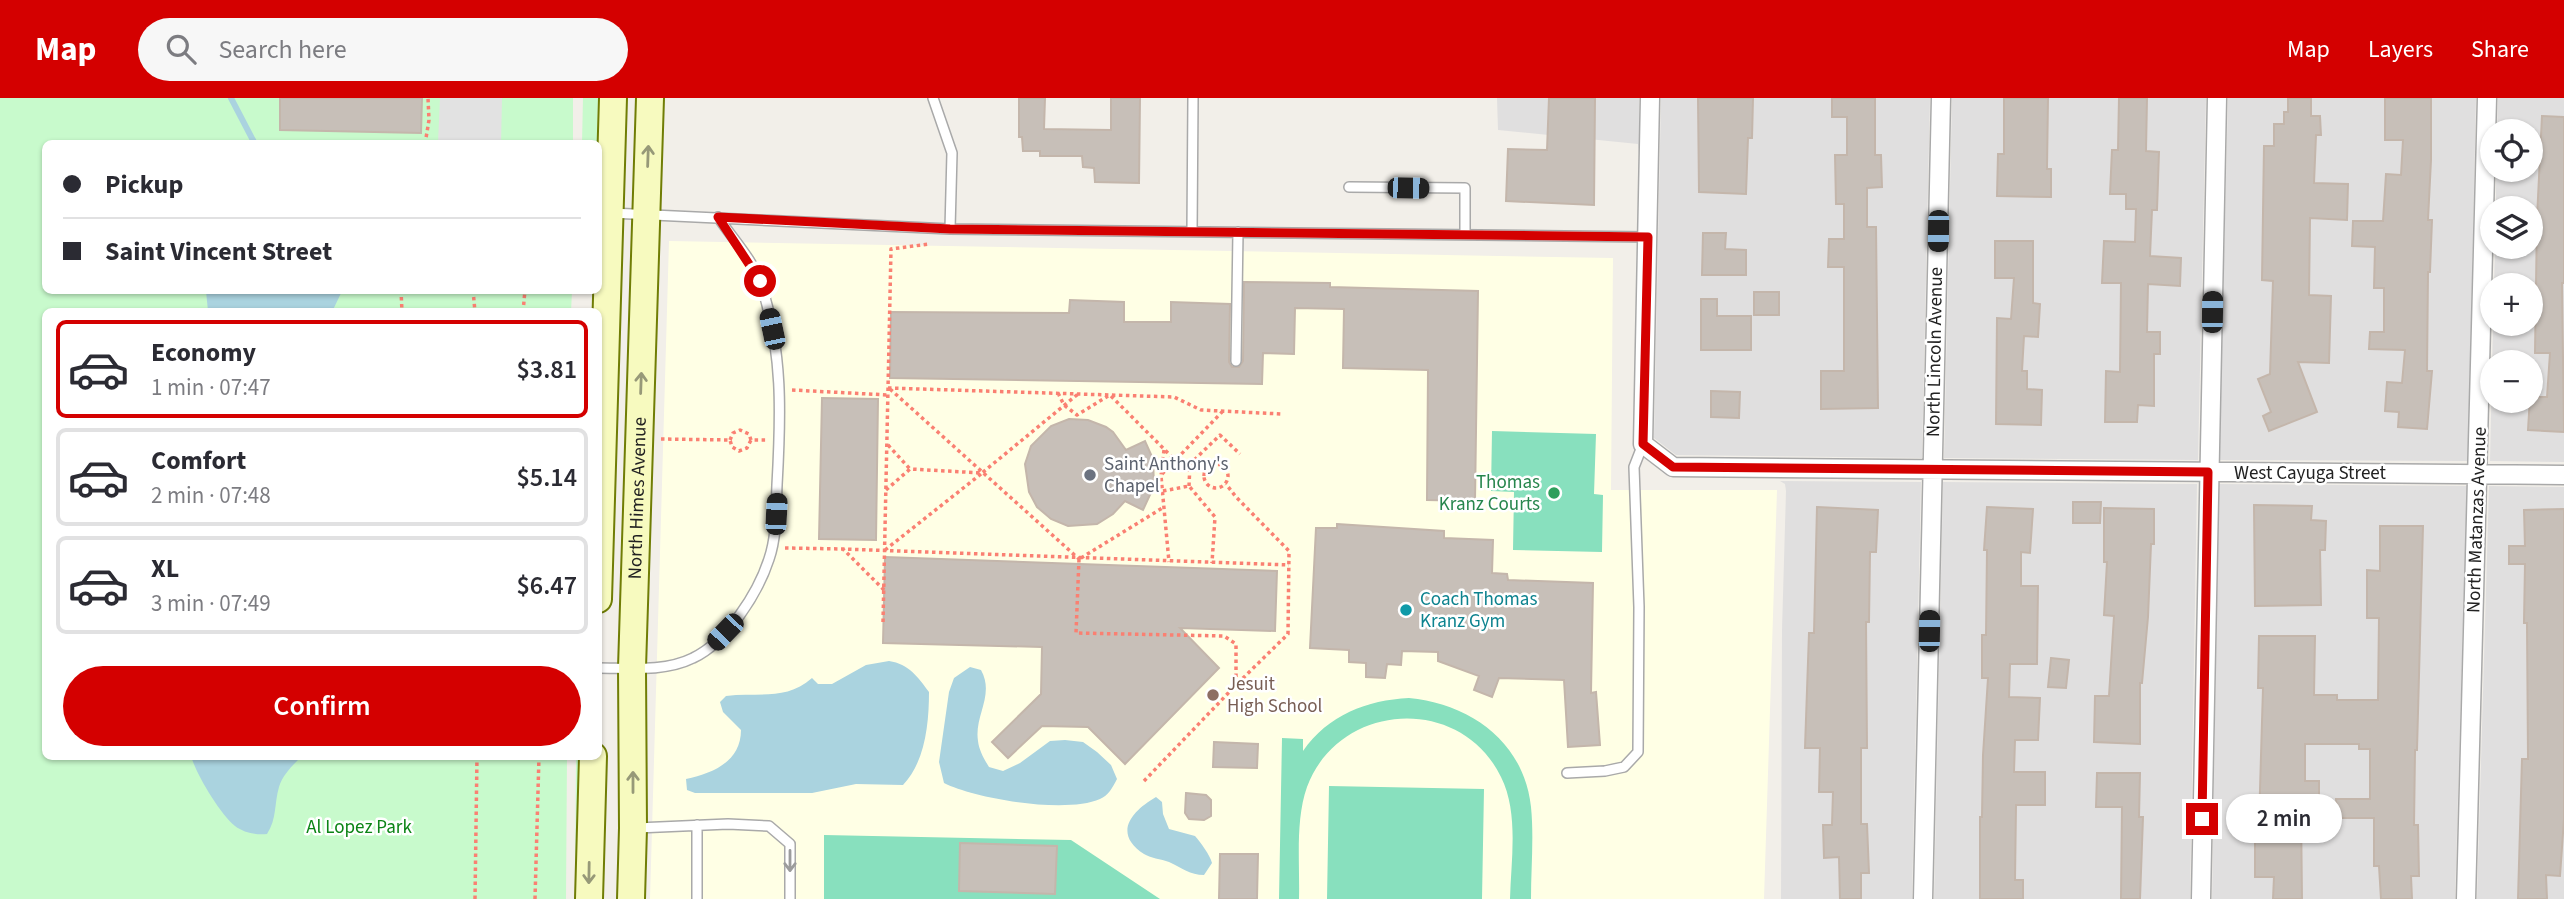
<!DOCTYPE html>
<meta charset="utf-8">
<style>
:root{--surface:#fff;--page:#f7f7f7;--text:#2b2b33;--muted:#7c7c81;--line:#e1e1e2;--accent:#d40000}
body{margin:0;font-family:"Source Sans 3",sans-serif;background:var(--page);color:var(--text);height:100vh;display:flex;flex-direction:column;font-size:26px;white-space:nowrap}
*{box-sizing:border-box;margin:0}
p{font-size:23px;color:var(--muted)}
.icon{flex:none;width:38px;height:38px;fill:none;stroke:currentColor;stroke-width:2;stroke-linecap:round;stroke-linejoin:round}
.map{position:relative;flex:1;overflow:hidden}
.side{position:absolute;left:42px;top:210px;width:560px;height:452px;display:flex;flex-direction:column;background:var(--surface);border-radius:10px;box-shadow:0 2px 5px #0004}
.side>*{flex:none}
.banner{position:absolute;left:42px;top:42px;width:560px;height:154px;border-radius:10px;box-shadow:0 2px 5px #0004;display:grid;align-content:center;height:154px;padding:0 21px;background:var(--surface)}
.controls{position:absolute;left:2480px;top:21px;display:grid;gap:14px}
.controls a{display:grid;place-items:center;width:63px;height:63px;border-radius:50%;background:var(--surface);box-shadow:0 2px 5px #0004;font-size:35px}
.end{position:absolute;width:32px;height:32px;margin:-16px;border:9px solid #d40000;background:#fff;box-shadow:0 0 0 4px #fff}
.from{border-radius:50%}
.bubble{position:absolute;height:49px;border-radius:24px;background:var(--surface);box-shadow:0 2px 5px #0004;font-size:23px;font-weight:600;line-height:49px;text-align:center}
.car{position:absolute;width:21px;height:42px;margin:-21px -10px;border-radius:9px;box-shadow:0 0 5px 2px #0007;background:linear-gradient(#222 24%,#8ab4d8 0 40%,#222 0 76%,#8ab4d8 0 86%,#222 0)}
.banner b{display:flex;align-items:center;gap:24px;height:66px;font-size:26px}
.banner b+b{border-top:2px solid var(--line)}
.banner i{width:18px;height:18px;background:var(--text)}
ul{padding:12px 0 0;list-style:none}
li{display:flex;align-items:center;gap:21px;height:98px;margin:0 14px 10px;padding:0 7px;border:4px solid var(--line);border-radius:10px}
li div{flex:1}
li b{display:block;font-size:26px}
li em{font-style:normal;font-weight:600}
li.active{border-color:var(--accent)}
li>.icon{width:63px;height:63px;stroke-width:1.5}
.action{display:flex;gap:14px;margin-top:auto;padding:14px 21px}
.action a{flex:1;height:80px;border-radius:42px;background:var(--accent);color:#fff;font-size:28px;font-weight:600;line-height:80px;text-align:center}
header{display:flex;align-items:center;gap:42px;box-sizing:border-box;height:98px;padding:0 35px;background:var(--accent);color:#fff}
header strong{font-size:33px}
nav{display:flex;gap:38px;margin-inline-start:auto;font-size:24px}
.search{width:490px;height:63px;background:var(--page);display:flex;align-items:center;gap:18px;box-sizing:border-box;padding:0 24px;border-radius:38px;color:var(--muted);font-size:26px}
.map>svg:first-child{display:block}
</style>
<header>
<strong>Map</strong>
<div class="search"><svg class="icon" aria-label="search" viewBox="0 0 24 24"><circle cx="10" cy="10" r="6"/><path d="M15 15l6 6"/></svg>Search here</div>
<nav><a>Map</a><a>Layers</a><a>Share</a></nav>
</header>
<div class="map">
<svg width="2564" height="801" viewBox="0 0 2564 801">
<rect width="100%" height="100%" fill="#f2efe9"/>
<path fill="#e0dfdf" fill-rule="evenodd" d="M 1497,0 L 1639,0 L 1639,55 L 1638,46 L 1498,32 Z
M 1661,0 L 1930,0 L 1922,360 L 1676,357 L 1654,340 Z
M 1952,0 L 2206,0 L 2198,362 L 1944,360 Z
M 2228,0 L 2476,0 L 2468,363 L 2219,362 Z
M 2498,0 L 2564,0 L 2564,364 L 2490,363 L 2493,226 L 2530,226 L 2530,187 L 2494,187 L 2495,149 L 2530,149 L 2530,110 L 2496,110 L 2496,72 L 2530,72 L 2530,33 L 2497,33 ZM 2492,264 L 2530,264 L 2530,303 L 2492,303 Z
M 1780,383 L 1921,384 L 1912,801 L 1781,801 L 1782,532 L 1786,393 L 1785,386 Z
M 1943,384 L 2197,386 L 2190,801 L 1934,801 Z
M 2219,386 L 2467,388 L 2455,801 L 2212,801 Z
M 2489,388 L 2564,389 L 2564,801 L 2477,801 Z"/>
<path fill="#ffffe5" d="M 669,143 L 1613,160 L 1611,392 L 1777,392 L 1764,801 L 650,801 Z"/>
<path fill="#c8facc" d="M 0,0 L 573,0 L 573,45 L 46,46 L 46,192 L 572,193 L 571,214 L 46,214 L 46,658 L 567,658 L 566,801 L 0,801 Z
M 583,0 L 598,0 L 597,45 L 582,45 Z
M 576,658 L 581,658 L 577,801 L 575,801 Z"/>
<path fill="#88e0be" d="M 1492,333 L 1596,336 L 1594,396 L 1603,397 L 1602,454 L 1513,452 L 1514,394 L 1491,393 Z
M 1409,600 C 1471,606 1524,644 1531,709 C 1534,739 1531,771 1531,801 L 1510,801 C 1511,762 1519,715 1501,679 C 1461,596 1339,603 1307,689 C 1295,723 1300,766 1299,801 L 1279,801 L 1282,640 L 1303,641 L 1303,653 C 1328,617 1367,602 1409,600 Z
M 1329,688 L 1484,691 L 1482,801 L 1327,801 Z
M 824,737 L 1071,742 L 1160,801 L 824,801 Z"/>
<path fill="#e2e2e2" d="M 440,0 L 502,0 L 501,45 L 438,45 Z"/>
<path fill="#aad3df" d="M 206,193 L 206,192 L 342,193 L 332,214 L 208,213 Z
M 889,563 C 909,566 918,579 929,594 C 929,626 925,664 903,687 L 856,686 L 812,695 L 695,695 L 687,692 L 686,681 C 714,675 741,663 741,632 L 723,614 L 720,604 L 726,598 C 759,594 786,603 812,580 L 818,586 L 832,586 L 866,567 Z
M 970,569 L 981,572 C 995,597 974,618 978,643 C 979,652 984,661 989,669 L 1003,673 L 1020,665 L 1050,643 L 1065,642 L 1083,644 L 1097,654 L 1111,667 L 1117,681 C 1113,689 1108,698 1100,701 C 1066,716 976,701 944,685 L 939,664 L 949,594 L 954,580 Z
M 191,658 L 302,658 C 293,667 283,676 279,689 C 274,706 277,721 267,736 C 256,737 244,735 235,728 C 220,716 196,676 191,658 Z
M 1156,699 L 1162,704 L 1163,716 L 1169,731 L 1195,738 C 1201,745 1210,757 1212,765 L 1204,777 C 1190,777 1182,770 1169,764 C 1161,761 1150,760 1144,756 C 1112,735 1132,713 1156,699 Z"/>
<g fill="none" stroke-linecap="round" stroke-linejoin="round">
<path stroke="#aad3df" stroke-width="6" d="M 231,0 L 255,46"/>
</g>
<path fill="#c7bfb8" stroke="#c4b6ab" stroke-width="2" d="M 280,0 L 422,0 L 421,35 L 280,32 Z
M 1019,0 L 1045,0 L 1044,31 L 1111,32 L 1111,0 L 1140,0 L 1139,85 L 1095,84 L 1094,70 L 1083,69 L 1082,58 L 1040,58 L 1040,53 L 1023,53 L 1022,39 L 1019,39 Z
M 1549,0 L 1595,0 L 1594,107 L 1506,103 L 1508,51 L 1547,52 Z
M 1698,0 L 1753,0 L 1752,40 L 1748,40 L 1746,96 L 1699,94 Z
M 1832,0 L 1875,0 L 1875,57 L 1881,57 L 1882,89 L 1867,90 L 1867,129 L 1876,129 L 1878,310 L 1821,311 L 1821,273 L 1844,273 L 1844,169 L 1828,169 L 1829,141 L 1844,141 L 1844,106 L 1836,106 L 1835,57 L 1847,57 L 1847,19 L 1832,19 Z
M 2004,0 L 2048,0 L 2047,71 L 2051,71 L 2051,99 L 1997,98 L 1998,56 L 2004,56 Z
M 2119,0 L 2147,0 L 2146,53 L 2159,54 L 2157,112 L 2152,112 L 2150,158 L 2181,160 L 2180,188 L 2148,186 L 2147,234 L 2160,234 L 2160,256 L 2154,256 L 2154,308 L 2138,307 L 2137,324 L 2105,324 L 2106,273 L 2120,274 L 2121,185 L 2102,185 L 2104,143 L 2135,144 L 2136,111 L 2126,111 L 2126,96 L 2110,96 L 2112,52 L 2118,52 Z
M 2288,0 L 2311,0 L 2311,18 L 2320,18 L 2321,37 L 2316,37 L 2314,85 L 2348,86 L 2347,122 L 2310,120 L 2309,197 L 2331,198 L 2329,265 L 2298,264 L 2317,314 L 2269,333 L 2263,318 L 2271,314 L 2258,281 L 2270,276 L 2273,183 L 2262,182 L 2264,48 L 2274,48 L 2274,26 L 2284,26 L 2284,14 L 2288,14 Z
M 2385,0 L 2431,0 L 2431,62 L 2428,122 L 2432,122 L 2430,174 L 2428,174 L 2427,273 L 2432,273 L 2427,331 L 2398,329 L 2399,314 L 2385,313 L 2387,284 L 2402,285 L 2405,252 L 2369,251 L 2370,234 L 2384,234 L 2384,190 L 2374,190 L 2375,149 L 2352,148 L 2353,123 L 2383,123 L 2386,76 L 2401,77 L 2403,42 L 2385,42 Z
M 2542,18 L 2564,19 L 2564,185 L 2562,185 L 2564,334 L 2528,332 L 2530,299 L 2547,299 L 2550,255 L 2535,255 L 2537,120 Z
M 1703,135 L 1726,135 L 1725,151 L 1746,152 L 1746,177 L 1702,177 Z
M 1995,143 L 2033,143 L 2033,205 L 2040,206 L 2038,239 L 2024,238 L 2022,273 L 2027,273 L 2027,291 L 2042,292 L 2041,327 L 1996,326 L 1997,220 L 2011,221 L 2014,180 L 1995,180 Z
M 1244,184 L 1330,185 L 1330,189 L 1478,193 L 1475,403 L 1427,402 L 1428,272 L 1343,270 L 1344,211 L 1295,210 L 1294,256 L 1263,255 L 1262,286 L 890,280 L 891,214 L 1069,215 L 1070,202 L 1124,204 L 1124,224 L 1171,224 L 1171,204 L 1230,206 L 1229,264 L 1232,269 L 1239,269 L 1243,263 Z
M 1754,194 L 1779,194 L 1779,217 L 1754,217 Z
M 1701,201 L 1717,201 L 1717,218 L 1751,218 L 1751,252 L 1701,252 Z
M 1711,293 L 1740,294 L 1739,320 L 1711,319 Z
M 822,300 L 878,301 L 876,442 L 819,441 Z
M 1069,321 L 1088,322 L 1106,329 L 1113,334 L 1126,352 L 1145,343 L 1153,361 L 1154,388 L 1143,412 L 1125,403 L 1113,416 L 1097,426 L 1068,428 L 1051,421 L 1037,409 L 1029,394 L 1025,366 L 1031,348 L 1051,328 Z
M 2073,404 L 2101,404 L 2100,425 L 2073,425 Z
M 2254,407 L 2312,408 L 2311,422 L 2326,423 L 2325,452 L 2320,452 L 2321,507 L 2255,508 Z
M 1817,409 L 1878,412 L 1876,454 L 1870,454 L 1869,524 L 1866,524 L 1867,650 L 1861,650 L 1861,726 L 1867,726 L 1869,775 L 1861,775 L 1861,801 L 1840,801 L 1839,759 L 1824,760 L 1823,727 L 1832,727 L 1833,694 L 1819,694 L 1820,650 L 1805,650 L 1809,535 L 1814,535 Z
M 1987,409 L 2033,411 L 2030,455 L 2021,454 L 2021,488 L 2038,488 L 2037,566 L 2010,566 L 2009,599 L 2040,600 L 2038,642 L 2015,642 L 2014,674 L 2045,674 L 2045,707 L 2016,707 L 2015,782 L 2023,782 L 2023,801 L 1980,801 L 1980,719 L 1982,719 L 1983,657 L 1988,580 L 1982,580 L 1982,537 L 1986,537 L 1987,452 L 1984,452 Z
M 2104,410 L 2154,411 L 2154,446 L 2151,446 L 2148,519 L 2142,585 L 2140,585 L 2140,646 L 2094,644 L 2095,598 L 2109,598 L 2114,518 L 2104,517 L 2107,464 L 2104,464 Z
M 2564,411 L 2564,721 L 2560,778 L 2546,777 L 2547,801 L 2518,801 L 2522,661 L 2528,661 L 2527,525 L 2524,525 L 2525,466 L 2509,466 L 2509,448 L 2525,448 L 2524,412 Z
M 1337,426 L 1444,433 L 1444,440 L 1493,442 L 1492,475 L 1507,476 L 1508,482 L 1593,485 L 1591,595 L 1596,594 L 1600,647 L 1568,649 L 1564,582 L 1499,580 L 1492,599 L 1474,592 L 1479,578 L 1438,563 L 1438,554 L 1402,553 L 1401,567 L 1387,566 L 1385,580 L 1366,579 L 1366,565 L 1349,564 L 1349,552 L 1310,550 L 1316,430 L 1337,430 Z
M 2380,428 L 2423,428 L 2417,652 L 2415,652 L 2414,727 L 2418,727 L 2419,778 L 2411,778 L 2412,801 L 2381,801 L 2379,768 L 2374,768 L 2374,720 L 2337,720 L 2336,701 L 2370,701 L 2370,651 L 2359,651 L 2359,646 L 2305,646 L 2305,683 L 2319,683 L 2319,712 L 2301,712 L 2302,801 L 2273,801 L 2274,779 L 2255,779 L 2255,726 L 2259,726 L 2263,590 L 2258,590 L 2259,538 L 2315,538 L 2314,597 L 2337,597 L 2337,602 L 2378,602 L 2379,520 L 2367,520 L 2367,472 L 2380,473 Z
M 885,459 L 1277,473 L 1275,533 L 1180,530 L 1219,570 L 1125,666 L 1088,629 L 1042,628 L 1008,660 L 992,644 L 1041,596 L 1042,549 L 883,545 Z
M 2051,560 L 2069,562 L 2066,590 L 2048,589 Z
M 1214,644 L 1258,646 L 1257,670 L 1213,669 Z
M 2097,675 L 2140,675 L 2139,719 L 2143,719 L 2140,801 L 2121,801 L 2122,709 L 2096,709 Z
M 1186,695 L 1206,697 L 1211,702 L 1211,718 L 1204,722 L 1189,721 L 1185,715 Z
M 960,745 L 1057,748 L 1055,796 L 959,793 Z
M 1220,756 L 1258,756 L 1257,801 L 1219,801 Z"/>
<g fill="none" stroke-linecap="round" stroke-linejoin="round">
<g stroke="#a9a9a9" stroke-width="12">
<path id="lane" d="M 933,0 L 952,55 L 950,131
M 1349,89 L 1465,90 L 1465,137
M 611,115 L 950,131 L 1648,139
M 1192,134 L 1193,0
M 1236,263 L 1238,134
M 598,570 C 629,570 665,574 693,560 C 727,544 758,495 769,461 C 777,438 776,410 777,387 C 781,316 783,254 761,186 C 753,162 732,140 718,119
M 1567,675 L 1605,673 L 1624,669 L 1638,654 L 1639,509 L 1634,369 L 1643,346
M 697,727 L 697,801
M 637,730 L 728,726 L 769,728 L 790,746 L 790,801"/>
</g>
<g stroke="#a9a9a9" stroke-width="21">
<path id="street" d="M 1650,0 L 1643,346 L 1673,369 L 2564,377
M 1923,801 L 1941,0
M 2201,801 L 2217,0
M 2466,801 L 2487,0"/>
</g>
<g stroke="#707d05" stroke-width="30">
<g id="secondary">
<path d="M 598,501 L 613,0"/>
<path d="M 589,801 L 593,658"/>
<path id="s1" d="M 631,801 L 633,730 L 632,570 L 650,0"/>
</g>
</g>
<path stroke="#fa8072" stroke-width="3.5" stroke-dasharray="3.5 3.5" stroke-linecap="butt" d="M 425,46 L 429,22 L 428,0
M 401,192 L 402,214
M 473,192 L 475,214
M 523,214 L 525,192
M 888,290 L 1174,299 L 1201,312 L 1281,316
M 890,291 L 1079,461
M 792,292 L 888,297
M 1058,295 L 1064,307 L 1077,317 L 1108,298
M 1111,298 L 1175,362
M 661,341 L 730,342 L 732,349 L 739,353 L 747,350 L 751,342
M 730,342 L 733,335 L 740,332 L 749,336 L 751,342 L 767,342
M 888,347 L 910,371
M 1164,352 L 1161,378 L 1169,464
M1204 378a12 12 0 1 1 24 0a12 12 0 1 1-24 0Z
M 1162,376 L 1222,314
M 1189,388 L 1190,366 L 1220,337 L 1240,356
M 886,392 L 910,371 L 982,375 L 1078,296
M 1163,393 L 1189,388 L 1215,419 L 1212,465
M 785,450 L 843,451
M 885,452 L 981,376
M 1081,460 L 1164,409
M 1079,461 L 1076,535 L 1224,538 L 1236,546 L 1236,587 L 1288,536 L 1289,453 L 1236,399 L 1226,386
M 884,492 L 843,451 L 1289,467
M 883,524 L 891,151 L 929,146
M 1144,683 L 1236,587
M 475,801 L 477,658
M 535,801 L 539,658"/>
<use href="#lane" stroke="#fff" stroke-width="9"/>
<use href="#street" stroke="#fff" stroke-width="18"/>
<use href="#secondary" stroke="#f7fabf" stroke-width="26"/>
</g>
<defs><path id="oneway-shaft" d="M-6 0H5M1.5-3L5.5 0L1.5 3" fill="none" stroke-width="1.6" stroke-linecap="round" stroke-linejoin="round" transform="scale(1.75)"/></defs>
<g stroke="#979978">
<use href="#oneway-shaft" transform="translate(648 58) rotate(-88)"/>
<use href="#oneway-shaft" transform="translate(641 285) rotate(-88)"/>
<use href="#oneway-shaft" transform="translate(633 684) rotate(-90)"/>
<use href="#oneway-shaft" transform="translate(589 775) rotate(91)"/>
</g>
<use stroke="#9c9c9c" href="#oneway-shaft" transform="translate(790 763) rotate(90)"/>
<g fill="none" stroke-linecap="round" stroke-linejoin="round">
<path stroke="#d40000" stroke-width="9" d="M 760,183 L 718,119 L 950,131 L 1648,139 L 1643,346 L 1673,369 L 2208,374 L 2202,721"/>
</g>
<circle fill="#6b7280" stroke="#fff" stroke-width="2.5" cx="1090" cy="377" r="7"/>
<circle fill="#2e9e5b" stroke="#fff" stroke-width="2.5" cx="1554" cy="395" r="7"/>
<circle fill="#0f9aa8" stroke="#fff" stroke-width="2.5" cx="1406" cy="512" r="7"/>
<circle fill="#8d6e63" stroke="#fff" stroke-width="2.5" cx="1213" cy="597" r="7"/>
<g text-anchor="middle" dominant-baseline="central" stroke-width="5" stroke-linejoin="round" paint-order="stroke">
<g font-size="19" fill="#222" stroke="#fff">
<text transform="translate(1935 254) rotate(-89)">North Lincoln Avenue</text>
<text x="2310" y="375">West Cayuga Street</text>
<text stroke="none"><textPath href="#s1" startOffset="401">North Himes Avenue</textPath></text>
<text transform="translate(2477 422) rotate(-88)">North Matanzas Avenue</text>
</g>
<g font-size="19" fill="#5b616d" stroke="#fff" text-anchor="start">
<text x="1104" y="366">Saint Anthony's<tspan x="1104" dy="22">Chapel</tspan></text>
</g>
<g font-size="19" fill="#27864d" stroke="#fff" text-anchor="end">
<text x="1540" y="384">Thomas<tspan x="1540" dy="22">Kranz Courts</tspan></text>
</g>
<g font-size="19" fill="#0d838f" stroke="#fff" text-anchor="start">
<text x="1420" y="501">Coach Thomas<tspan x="1420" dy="22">Kranz Gym</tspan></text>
</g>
<g font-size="19" fill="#785e54" stroke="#fff" text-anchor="start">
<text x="1227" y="586">Jesuit<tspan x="1227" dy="22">High School</tspan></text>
</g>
<g font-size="19" fill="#0c8416" stroke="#fff">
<text x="359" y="729">Al Lopez Park</text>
</g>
</g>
</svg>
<div class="controls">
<a><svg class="icon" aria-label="locate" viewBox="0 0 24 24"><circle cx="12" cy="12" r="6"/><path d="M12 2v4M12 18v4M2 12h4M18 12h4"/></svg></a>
<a><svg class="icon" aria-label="layers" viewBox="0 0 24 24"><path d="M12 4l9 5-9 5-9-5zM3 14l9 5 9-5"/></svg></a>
<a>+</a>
<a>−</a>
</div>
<i class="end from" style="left:760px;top:183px"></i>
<i class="end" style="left:2202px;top:721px"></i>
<div class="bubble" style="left:2226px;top:696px;width:116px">2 min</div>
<i class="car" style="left:1408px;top:90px;rotate:91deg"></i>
<i class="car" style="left:1938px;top:133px;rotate:181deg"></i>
<i class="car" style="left:2212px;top:214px;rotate:1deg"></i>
<i class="car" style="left:772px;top:231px;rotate:348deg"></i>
<i class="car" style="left:776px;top:416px;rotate:3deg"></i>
<i class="car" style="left:1929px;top:533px;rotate:1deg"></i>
<i class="car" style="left:725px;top:534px;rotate:224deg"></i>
<div class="banner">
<b><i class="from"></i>Pickup</b>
<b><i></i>Saint Vincent Street</b>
</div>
<section class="side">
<ul>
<li class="active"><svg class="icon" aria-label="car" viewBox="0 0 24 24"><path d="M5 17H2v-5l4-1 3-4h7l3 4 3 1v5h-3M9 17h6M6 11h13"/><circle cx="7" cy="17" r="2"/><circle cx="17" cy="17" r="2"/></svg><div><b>Economy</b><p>1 min · 07:47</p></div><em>$3.81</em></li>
<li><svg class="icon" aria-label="car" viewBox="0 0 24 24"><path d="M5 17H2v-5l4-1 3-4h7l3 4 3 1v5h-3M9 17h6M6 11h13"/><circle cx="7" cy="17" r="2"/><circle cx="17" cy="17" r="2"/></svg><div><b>Comfort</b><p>2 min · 07:48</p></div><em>$5.14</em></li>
<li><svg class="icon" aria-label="car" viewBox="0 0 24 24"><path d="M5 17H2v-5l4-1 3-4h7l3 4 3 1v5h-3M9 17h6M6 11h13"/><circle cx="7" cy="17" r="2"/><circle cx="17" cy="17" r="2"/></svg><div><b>XL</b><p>3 min · 07:49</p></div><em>$6.47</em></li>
</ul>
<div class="action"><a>Confirm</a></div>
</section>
</div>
